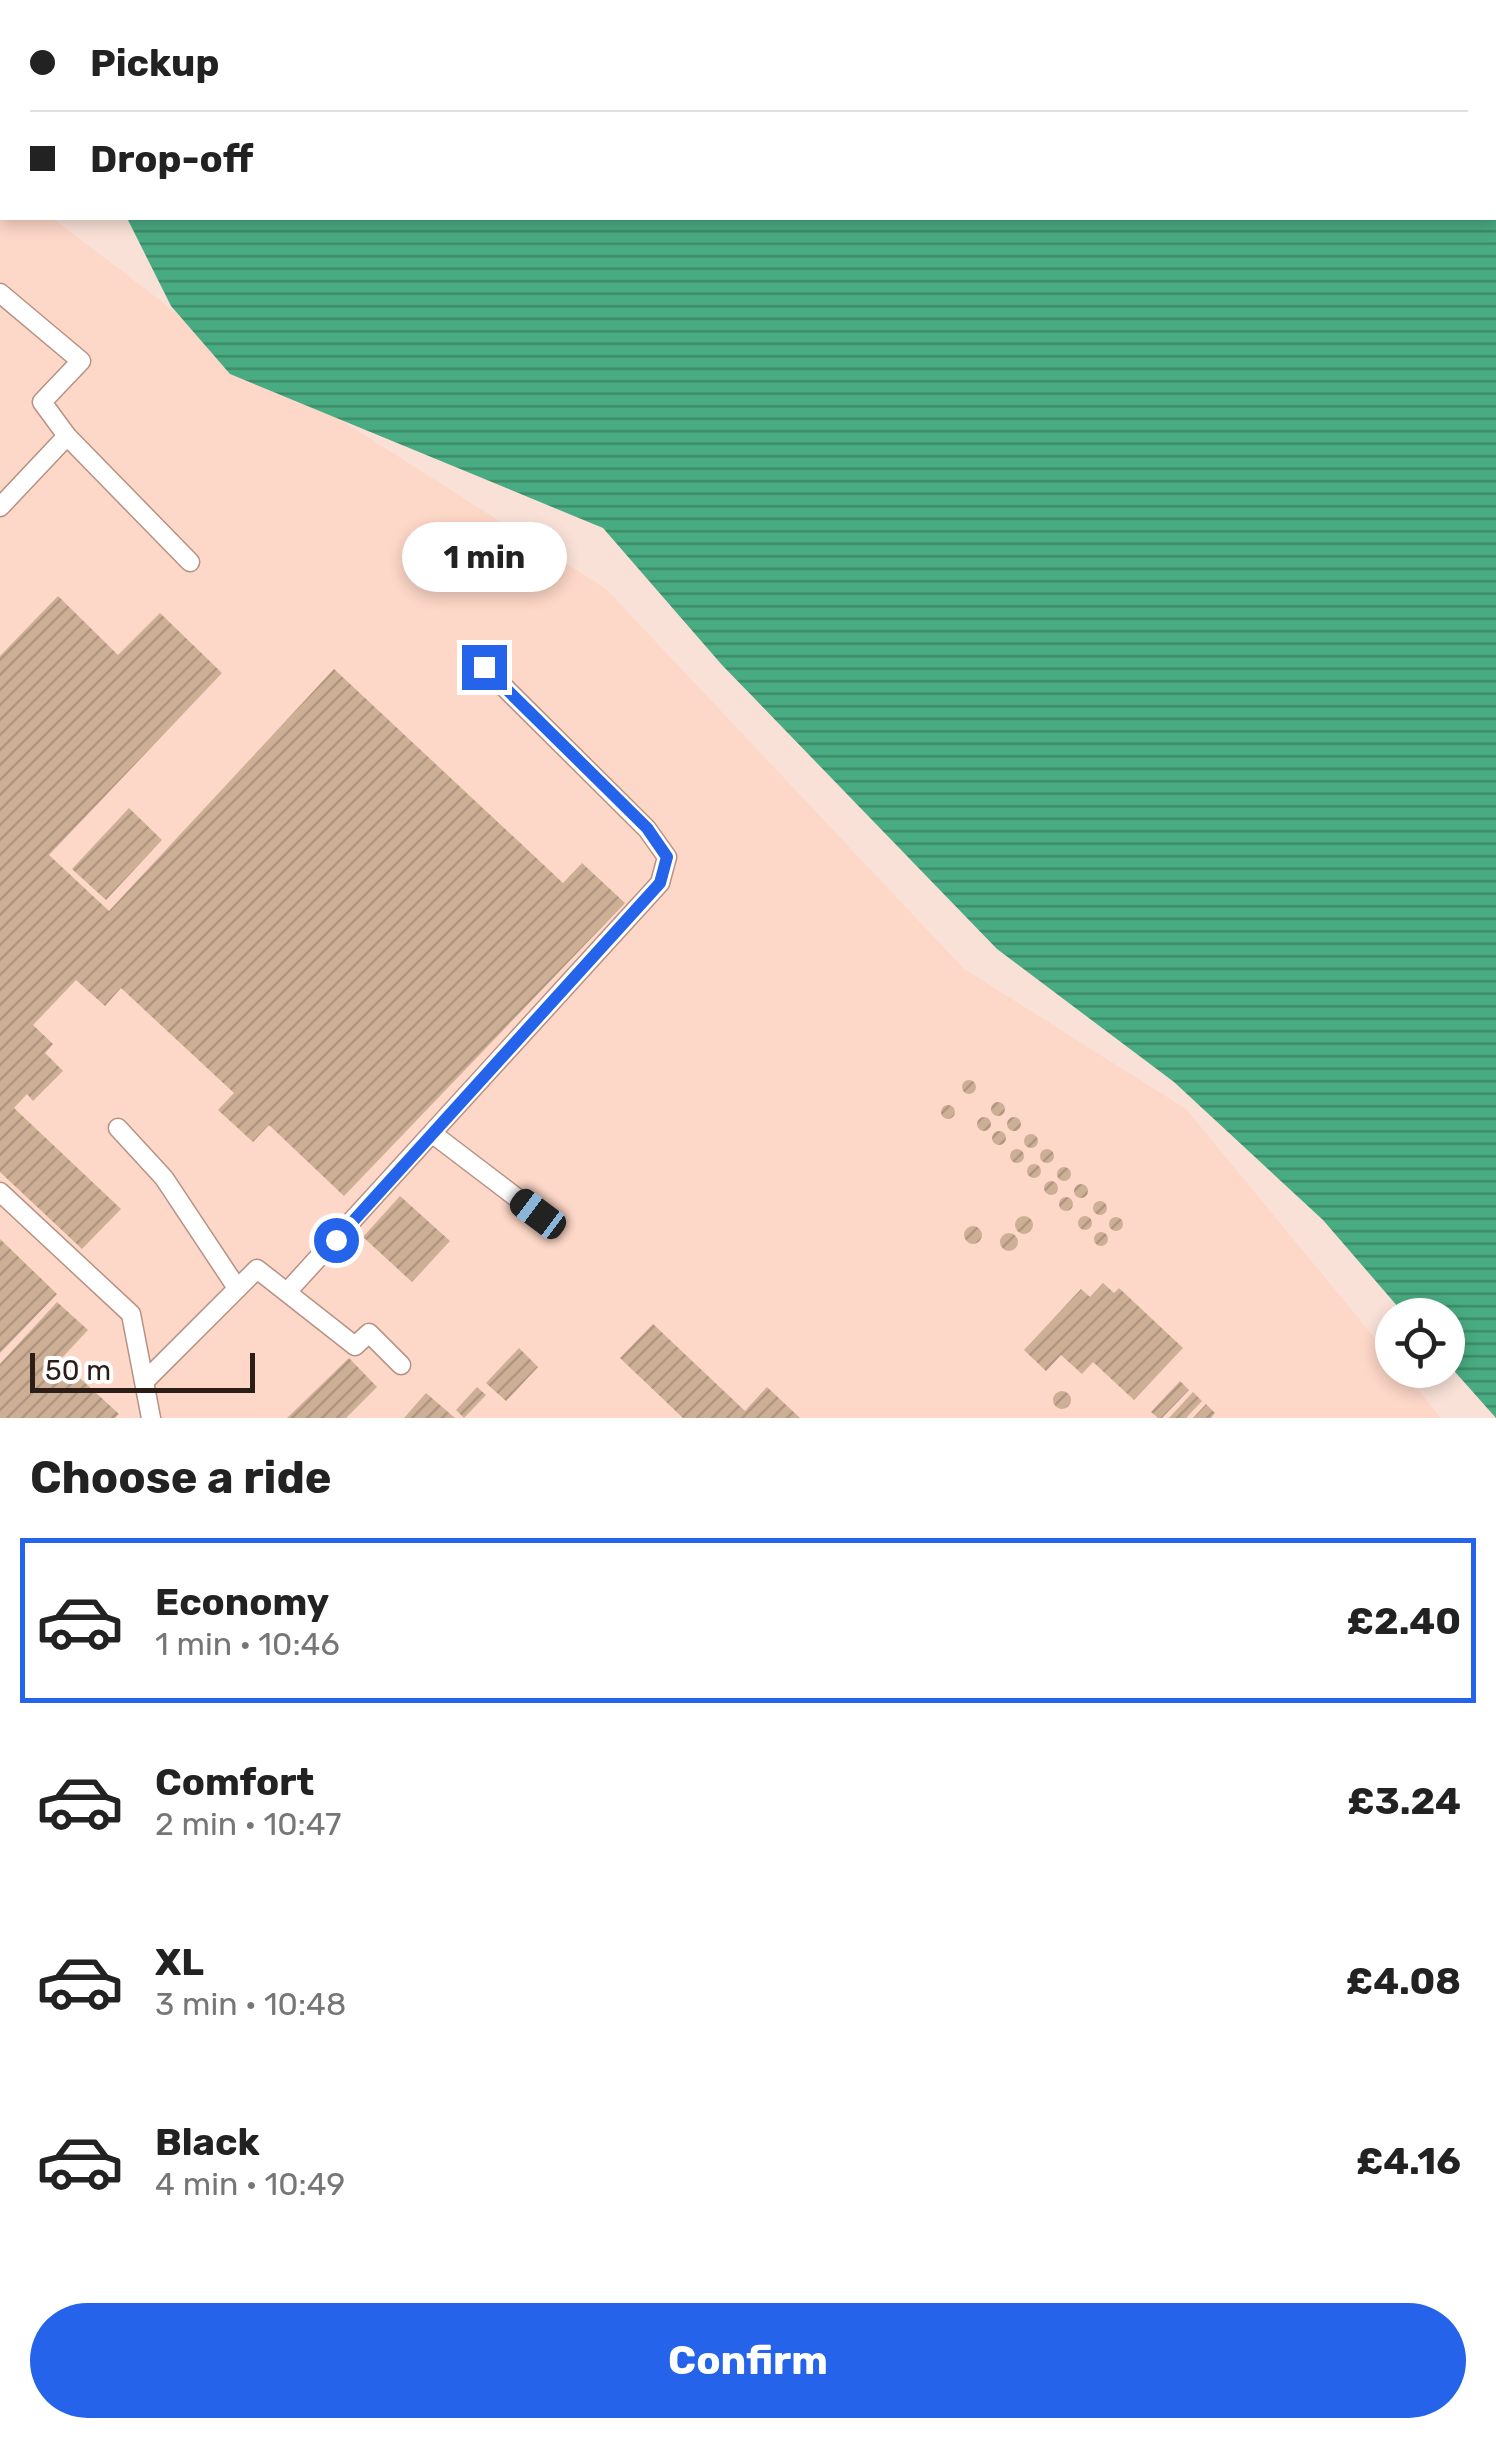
<!DOCTYPE html>
<meta charset="utf-8">
<style>
:root{--surface:#fff;--page:#f2f2f2;--text:#222;--muted:#767676;--line:#e0e0e0;--accent:#2563eb}
body{margin:0;font-family:Rubik,sans-serif;background:var(--page);color:var(--text);height:100vh;display:flex;flex-direction:column;font-size:38px;white-space:nowrap}
*{box-sizing:border-box;margin:0}
p{font-size:32px;color:var(--muted)}
.icon{flex:none;width:55px;height:55px;fill:none;stroke:currentColor;stroke-width:2;stroke-linecap:round;stroke-linejoin:round}
.map{position:relative;height:1418px;overflow:hidden}
.side{display:flex;flex-direction:column;background:var(--surface);flex:1}
.side>*{flex:none}
.hud{position:absolute;left:0px;top:0px;width:1498px;height:220px;box-shadow:0 5px 15px #0003;display:grid;align-content:center;height:220px;padding:0 30px;background:var(--surface)}
.tools{position:absolute;left:1375px;top:1298px;display:grid;gap:20px}
.tools a{display:grid;place-items:center;width:90px;height:90px;border-radius:50%;background:var(--surface);box-shadow:0 5px 15px #0003;font-size:50px}
.scale{position:absolute;left:30px;bottom:25px;width:225px;box-sizing:border-box;padding-left:10px;border:5px solid #2c1d17;border-top:0;font-size:28px;line-height:35px;white-space:nowrap;color:#2c1d17;-webkit-text-stroke:8px #fff;paint-order:stroke}
.end{position:absolute;width:45px;height:45px;margin:-22px;border:12px solid #2563eb;background:#fff;box-shadow:0 0 0 5px #fff}
.from{border-radius:50%}
.bubble{position:absolute;height:70px;border-radius:35px;background:var(--surface);box-shadow:0 5px 15px #0003;font-size:32px;font-weight:700;line-height:70px;text-align:center}
.car{position:absolute;width:30px;height:60px;margin:-30px -15px;border-radius:12px;box-shadow:0 0 8px 2px #0007;background:linear-gradient(#222 24%,#8ab4d8 0 40%,#222 0 76%,#8ab4d8 0 86%,#222 0)}
.hud b{display:flex;align-items:center;gap:35px;height:95px;font-size:38px}
.hud b+b{border-top:2px solid var(--line)}
.hud i{width:25px;height:25px;background:var(--text)}
ul{padding:0;list-style:none}
li{display:flex;align-items:center;gap:30px;height:165px;margin:0 20px 15px;padding:0 10px;border:5px solid transparent;border-radius:0px}
li div{flex:1}
li b{display:block;font-size:38px}
li em{font-style:normal;font-weight:700}
li.active{border-color:var(--accent)}
li>.icon{width:90px;height:90px;stroke-width:1.5}
h2{padding:0 30px;font-size:45px;line-height:120px}
.primary-button{display:flex;gap:20px;margin-top:auto;padding:20px 30px}
.primary-button a{flex:1;height:115px;border-radius:60px;background:var(--accent);color:#fff;font-size:40px;font-weight:700;line-height:115px;text-align:center}
.map>svg:first-child{display:block}
</style>
<div class="map">
<svg width="1496" height="1418" viewBox="0 0 1496 1418">
<defs>
<pattern id="water-rules" width="6" height="5" patternUnits="userSpaceOnUse" patternTransform="scale(2.5)"><rect width="6" height="5" fill="#49ab82"/><path d="M0 2.5h6" fill="none" stroke="#3d8b69"/></pattern>
<pattern id="building-hatch" width="6" height="6" patternUnits="userSpaceOnUse" patternTransform="scale(2.5)"><rect width="6" height="6" fill="#cdaf95"/><path d="M-1 1l2-2M0 6l6-6M5 7l2-2" fill="none" stroke="#b09680"/></pattern>
</defs>
<rect width="100%" height="100%" fill="#f9e1d7"/>
<path fill="#fdd7c7" d="M 0,178 L 2,218 L 52,218 L 195,327 L 606,589 L 964,969 L 1186,1109 L 1392,1359 L 1392,1370 L 1402,1370 L 1441,1418 L 0,1418 Z"/>
<path fill="url(#water-rules)" d="M 28,0 L 1496,0 L 1496,1418 L 1448,1364 L 1448,1315 L 1405,1315 L 1323,1220 L 1174,1082 L 997,949 L 722,665 L 603,528 L 230,374 L 171,306 L 127,218 L 1495,218 L 1495,2 L 26,2 Z"/>
<path fill="url(#building-hatch)" d="M 58,596 L 118,655 L 160,613 L 222,673 L 49,855 L 109,911 L 334,669 L 563,883 L 582,863 L 625,903 L 344,1196 L 269,1125 L 253,1142 L 218,1110 L 234,1093 L 121,988 L 105,1006 L 76,980 L 33,1025 L 53,1044 L 45,1053 L 63,1071 L 33,1101 L 27,1094 L 14,1108 L 121,1209 L 82,1249 L 0,1172 L 0,656 Z
M 129,808 L 162,840 L 106,900 L 72,869 Z
M962 1087a7 7 0 1 1 14 0a7 7 0 1 1-14 0Z
M991 1109a7 7 0 1 1 14 0a7 7 0 1 1-14 0Z
M941 1112a7 7 0 1 1 14 0a7 7 0 1 1-14 0Z
M977 1124a7 7 0 1 1 14 0a7 7 0 1 1-14 0Z
M1007 1124a7 7 0 1 1 14 0a7 7 0 1 1-14 0Z
M992 1138a7 7 0 1 1 14 0a7 7 0 1 1-14 0Z
M1024 1141a7 7 0 1 1 14 0a7 7 0 1 1-14 0Z
M1010 1156a7 7 0 1 1 14 0a7 7 0 1 1-14 0Z
M1040 1156a7 7 0 1 1 14 0a7 7 0 1 1-14 0Z
M1027 1171a7 7 0 1 1 14 0a7 7 0 1 1-14 0Z
M1057 1174a7 7 0 1 1 14 0a7 7 0 1 1-14 0Z
M1044 1188a7 7 0 1 1 14 0a7 7 0 1 1-14 0Z
M1074 1191a7 7 0 1 1 14 0a7 7 0 1 1-14 0Z
M 400,1196 L 450,1241 L 412,1282 L 363,1237 Z
M1059 1204a7 7 0 1 1 14 0a7 7 0 1 1-14 0Z
M1093 1208a7 7 0 1 1 14 0a7 7 0 1 1-14 0Z
M1078 1223a7 7 0 1 1 14 0a7 7 0 1 1-14 0Z
M1015 1225a9 9 0 1 1 18 0a9 9 0 1 1-18 0Z
M1109 1224a7 7 0 1 1 14 0a7 7 0 1 1-14 0Z
M964 1235a9 9 0 1 1 18 0a9 9 0 1 1-18 0Z
M1094 1239a7 7 0 1 1 14 0a7 7 0 1 1-14 0Z
M1000 1242a9 9 0 1 1 18 0a9 9 0 1 1-18 0Z
M 0,1239 L 57,1294 L 0,1353 Z
M 1103,1283 L 1114,1293 L 1119,1288 L 1183,1348 L 1134,1400 L 1093,1362 L 1082,1374 L 1061,1355 L 1046,1371 L 1024,1350 L 1081,1289 L 1090,1297 Z
M 57,1302 L 88,1330 L 60,1360 L 119,1414 L 115,1418 L 0,1418 L 0,1364 Z
M 653,1324 L 745,1411 L 767,1387 L 800,1418 L 683,1418 L 620,1358 Z
M 519,1348 L 538,1367 L 506,1401 L 486,1383 Z
M 349,1358 L 377,1387 L 346,1418 L 287,1418 Z
M 1180,1381 L 1189,1390 L 1162,1418 L 1158,1418 L 1151,1412 Z
M 477,1387 L 486,1395 L 464,1418 L 456,1410 Z
M1053 1400a9 9 0 1 1 18 0a9 9 0 1 1-18 0Z
M 1193,1392 L 1202,1401 L 1186,1418 L 1169,1418 Z
M 426,1393 L 455,1418 L 404,1418 Z
M 1206,1404 L 1215,1413 L 1211,1418 L 1193,1418 Z"/>
<g fill="none" stroke-linecap="round" stroke-linejoin="round">
<g stroke="#b79283" stroke-width="21">
<path id="service" d="M 0,293 L 81,361 L 42,402 L 67,436 L 0,507
M 67,436 L 190,562
M 118,1128 L 164,1178 L 237,1288
M 433,1134 L 538,1214
M 0,1192 L 131,1314 L 151,1418
M 287,1292 L 660,883 L 667,857 L 647,829 L 484,667
M 144,1382 L 257,1269 L 355,1346 L 369,1333 L 401,1365"/>
</g>
<use href="#service" stroke="#fff" stroke-width="18"/>
</g>
<g fill="none" stroke-linecap="round" stroke-linejoin="round">
<path stroke="#2563eb" stroke-width="12" d="M 336,1240 L 660,883 L 667,857 L 647,828 L 484,667"/>
</g>
</svg>
<div class="tools">
<a><svg class="icon" aria-label="locate" viewBox="0 0 24 24"><circle cx="12" cy="12" r="6"/><path d="M12 2v4M12 18v4M2 12h4M18 12h4"/></svg></a>
</div>
<div class="scale">50 m</div>
<i class="end from" style="left:336px;top:1240px"></i>
<i class="end" style="left:484px;top:667px"></i>
<div class="bubble" style="left:402px;top:522px;width:165px">1 min</div>
<i class="car" style="left:538px;top:1214px;rotate:307deg"></i>
<div class="hud">
<b><i class="from"></i>Pickup</b>
<b><i></i>Drop-off</b>
</div>
</div>
<section class="side">
<h2>Choose a ride</h2>
<ul>
<li class="active"><svg class="icon" aria-label="car" viewBox="0 0 24 24"><path d="M5 17H2v-5l4-1 3-4h7l3 4 3 1v5h-3M9 17h6M6 11h13"/><circle cx="7" cy="17" r="2"/><circle cx="17" cy="17" r="2"/></svg><div><b>Economy</b><p>1 min · 10:46</p></div><em>£2.40</em></li>
<li><svg class="icon" aria-label="car" viewBox="0 0 24 24"><path d="M5 17H2v-5l4-1 3-4h7l3 4 3 1v5h-3M9 17h6M6 11h13"/><circle cx="7" cy="17" r="2"/><circle cx="17" cy="17" r="2"/></svg><div><b>Comfort</b><p>2 min · 10:47</p></div><em>£3.24</em></li>
<li><svg class="icon" aria-label="car" viewBox="0 0 24 24"><path d="M5 17H2v-5l4-1 3-4h7l3 4 3 1v5h-3M9 17h6M6 11h13"/><circle cx="7" cy="17" r="2"/><circle cx="17" cy="17" r="2"/></svg><div><b>XL</b><p>3 min · 10:48</p></div><em>£4.08</em></li>
<li><svg class="icon" aria-label="car" viewBox="0 0 24 24"><path d="M5 17H2v-5l4-1 3-4h7l3 4 3 1v5h-3M9 17h6M6 11h13"/><circle cx="7" cy="17" r="2"/><circle cx="17" cy="17" r="2"/></svg><div><b>Black</b><p>4 min · 10:49</p></div><em>£4.16</em></li>
</ul>
<div class="primary-button"><a>Confirm</a></div>
</section>
